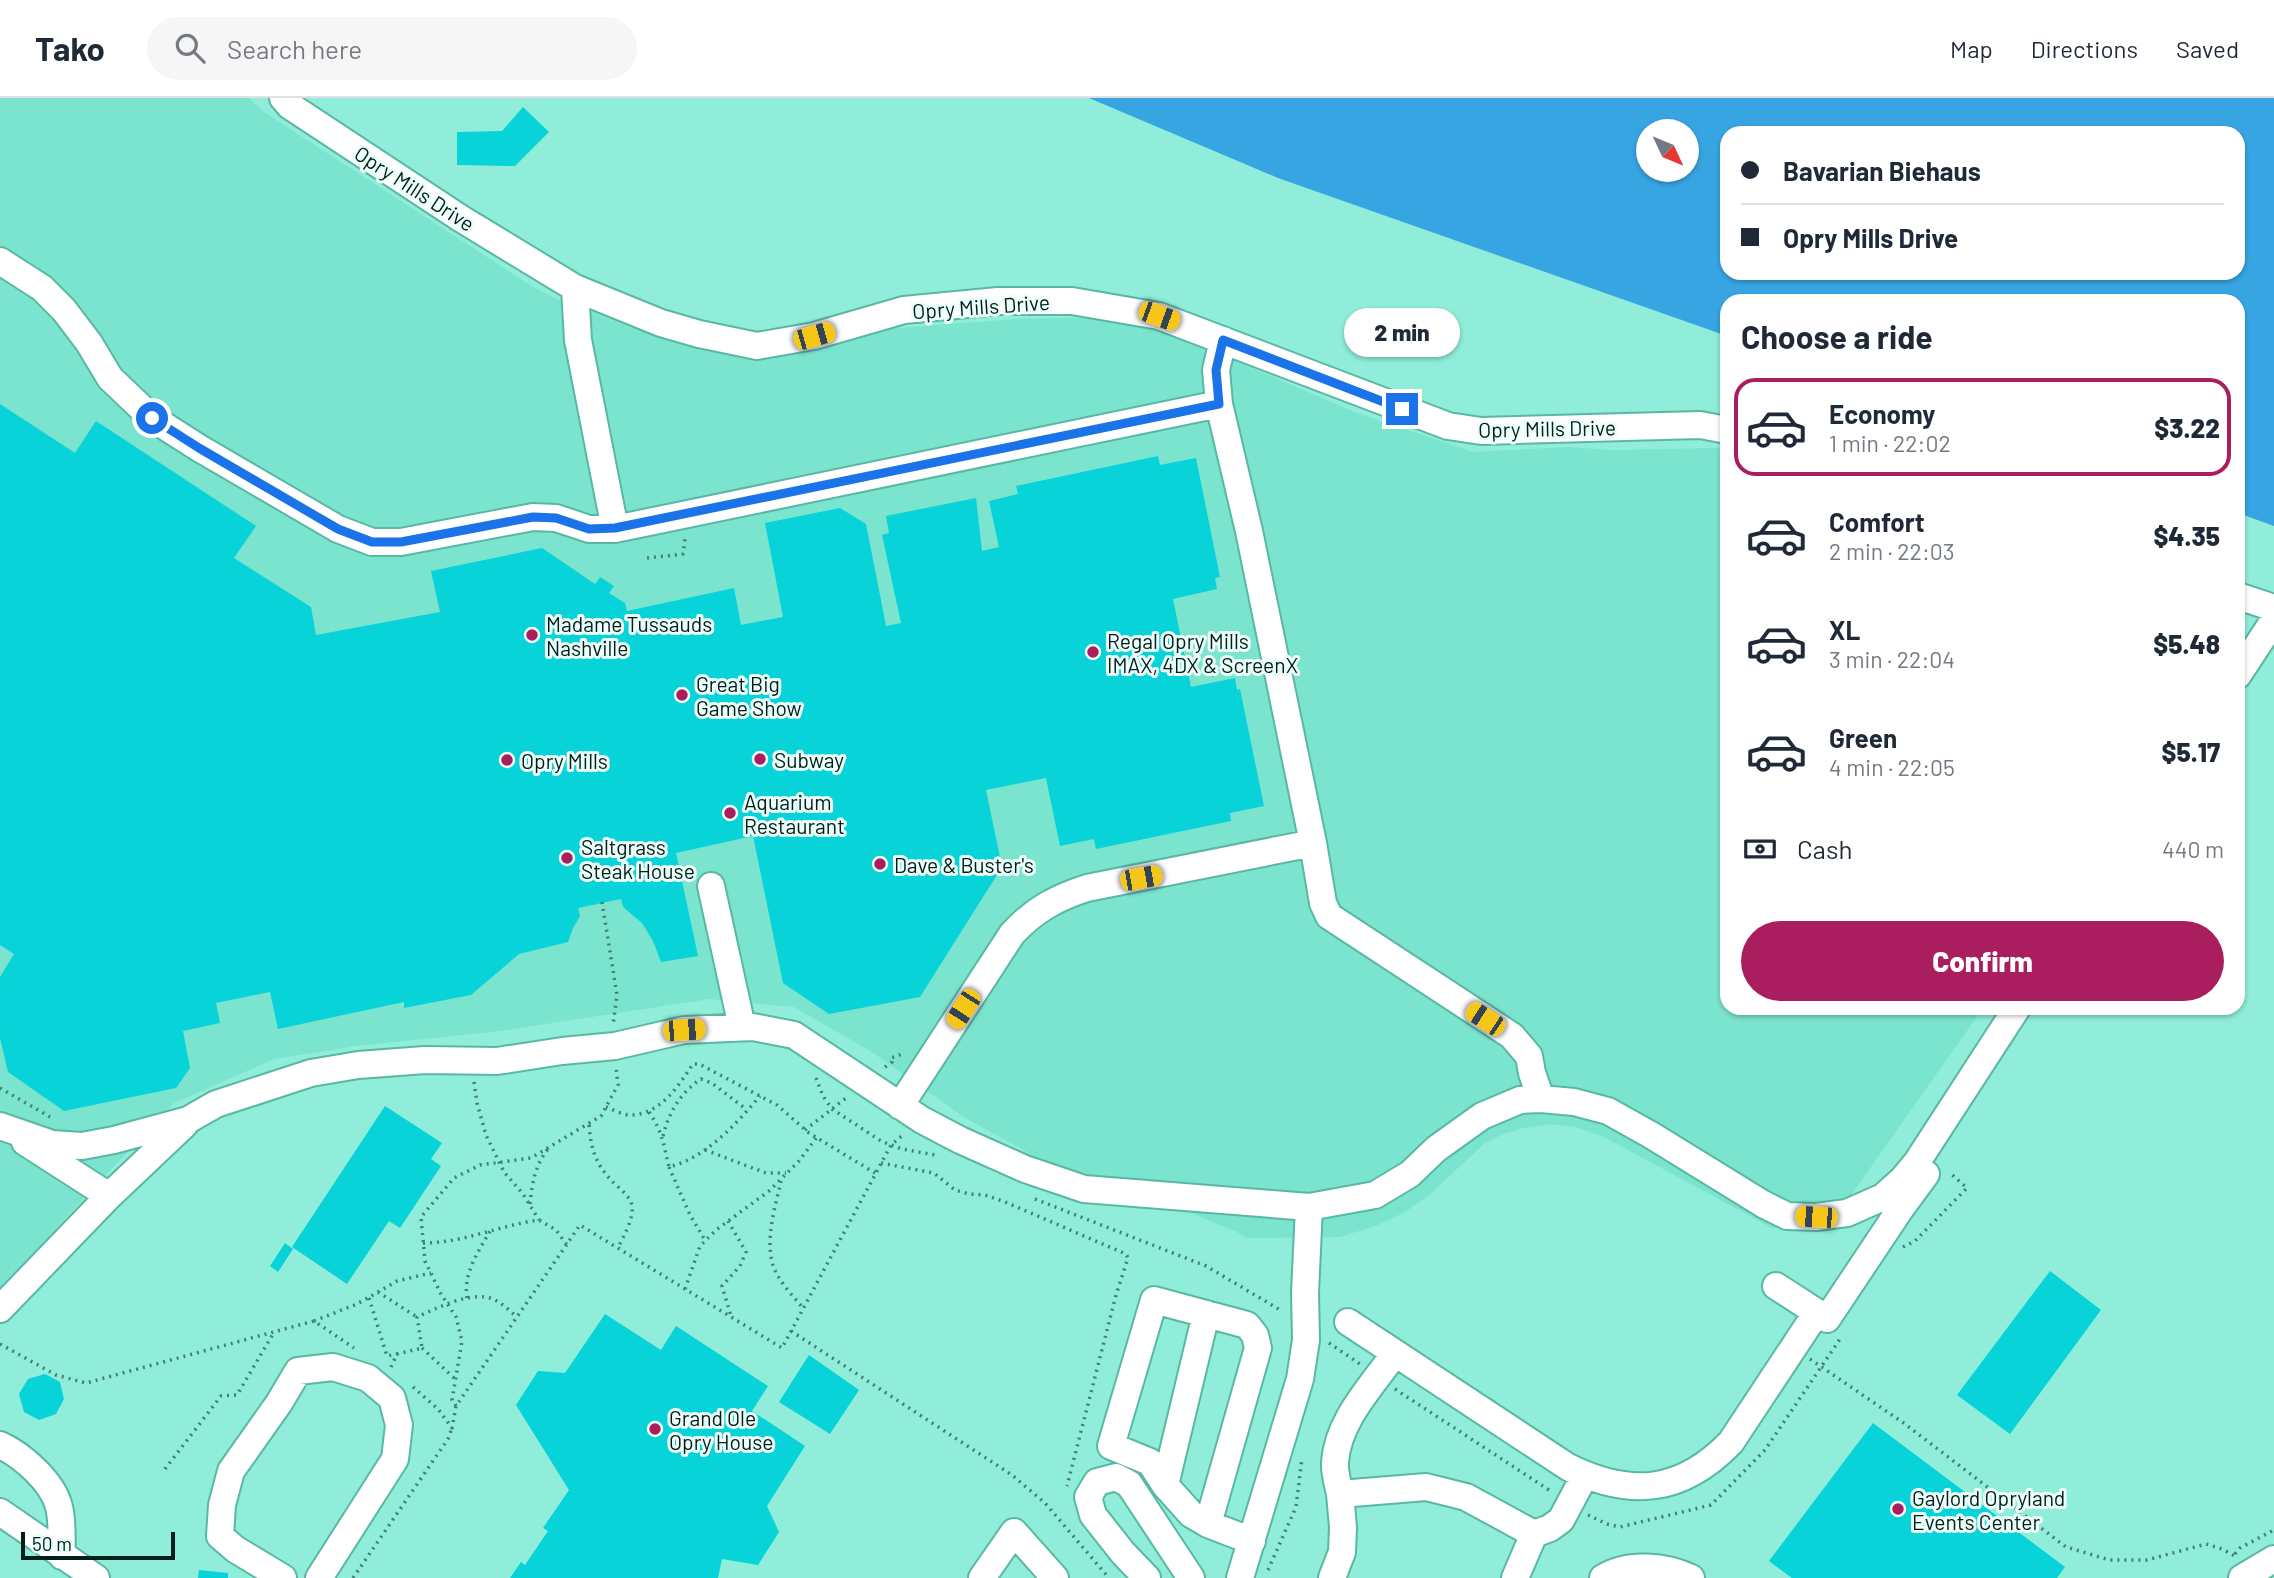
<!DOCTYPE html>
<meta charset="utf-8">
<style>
:root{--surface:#fff;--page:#f6f6f7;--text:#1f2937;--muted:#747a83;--line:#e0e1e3;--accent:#aa1e60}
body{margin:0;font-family:Barlow,sans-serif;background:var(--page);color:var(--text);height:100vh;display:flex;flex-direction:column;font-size:26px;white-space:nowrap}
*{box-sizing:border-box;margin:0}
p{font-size:23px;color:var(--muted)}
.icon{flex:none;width:38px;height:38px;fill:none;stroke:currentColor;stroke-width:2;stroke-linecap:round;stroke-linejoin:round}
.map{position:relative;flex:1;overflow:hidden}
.drawer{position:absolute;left:1720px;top:196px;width:525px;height:721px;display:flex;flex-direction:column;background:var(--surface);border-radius:21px;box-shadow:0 2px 5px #0004}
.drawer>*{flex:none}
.hud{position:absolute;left:1720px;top:28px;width:525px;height:154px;border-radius:21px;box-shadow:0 2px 5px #0004;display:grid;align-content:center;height:154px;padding:0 21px;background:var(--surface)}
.needle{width:46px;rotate:134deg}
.fabs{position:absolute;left:1636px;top:21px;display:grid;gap:14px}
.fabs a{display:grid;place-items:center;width:63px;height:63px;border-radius:50%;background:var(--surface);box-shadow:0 2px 5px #0004;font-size:35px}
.scale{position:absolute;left:21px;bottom:18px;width:154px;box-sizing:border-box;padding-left:7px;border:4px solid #011f1a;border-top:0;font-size:19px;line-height:24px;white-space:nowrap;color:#011f1a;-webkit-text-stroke:5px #edfefa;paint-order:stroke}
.end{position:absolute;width:32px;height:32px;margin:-16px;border:9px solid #1a73e8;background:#fff;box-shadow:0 0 0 4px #fff}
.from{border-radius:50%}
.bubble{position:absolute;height:49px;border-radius:24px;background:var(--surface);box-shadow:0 2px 5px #0004;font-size:23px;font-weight:800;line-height:49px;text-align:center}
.car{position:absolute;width:21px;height:42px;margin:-21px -10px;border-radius:9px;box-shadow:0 0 5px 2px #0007;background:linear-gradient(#f5c518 24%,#345 0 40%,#f5c518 0 76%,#345 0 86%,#f5c518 0)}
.hud b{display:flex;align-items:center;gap:24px;height:66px;font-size:26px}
.hud b+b{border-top:2px solid var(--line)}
.hud i{width:18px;height:18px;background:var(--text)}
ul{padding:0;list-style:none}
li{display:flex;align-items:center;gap:21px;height:98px;margin:0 14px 10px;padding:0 7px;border:4px solid transparent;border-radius:21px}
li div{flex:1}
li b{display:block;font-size:26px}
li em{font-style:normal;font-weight:800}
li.selected{border-color:var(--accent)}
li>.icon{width:63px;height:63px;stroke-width:1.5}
h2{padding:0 21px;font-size:32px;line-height:84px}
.pay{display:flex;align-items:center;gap:18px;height:77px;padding:0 21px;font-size:26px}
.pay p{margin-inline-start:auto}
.action{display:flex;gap:14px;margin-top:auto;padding:14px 21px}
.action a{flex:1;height:80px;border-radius:42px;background:var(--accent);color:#fff;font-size:28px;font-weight:800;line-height:80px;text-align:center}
header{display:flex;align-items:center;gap:42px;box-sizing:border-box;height:98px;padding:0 35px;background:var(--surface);border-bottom:2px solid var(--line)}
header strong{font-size:33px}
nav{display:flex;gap:38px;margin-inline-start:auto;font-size:24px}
.search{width:490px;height:63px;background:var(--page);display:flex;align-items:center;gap:18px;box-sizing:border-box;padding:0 24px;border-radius:38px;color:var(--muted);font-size:26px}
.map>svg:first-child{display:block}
</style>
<header>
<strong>Tako</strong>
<div class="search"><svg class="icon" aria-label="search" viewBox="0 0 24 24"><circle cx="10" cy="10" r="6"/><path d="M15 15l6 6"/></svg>Search here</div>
<nav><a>Map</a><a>Directions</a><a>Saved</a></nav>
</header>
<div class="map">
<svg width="2274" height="1480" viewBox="0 0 2274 1480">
<rect width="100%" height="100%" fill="#8fedd9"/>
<path fill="#7ae4ce" d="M 0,0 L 249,0 L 264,14 L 533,189 L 552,199 L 625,227 L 733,257 L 783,258 L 887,231 L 1016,221 L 1109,219 L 1181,239 L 1352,313 L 1473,354 L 1568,349 L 1611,352 L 1717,350 L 1727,354 L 1727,910 L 1983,910 L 1825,1134 L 1772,1130 L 1604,1039 L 1576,1029 L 1550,1026 L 1523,1030 L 1503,1036 L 1484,1046 L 1429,1097 L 1405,1114 L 1378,1127 L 1340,1139 L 1247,1140 L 1237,1134 L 1162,1103 L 1041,1062 L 964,1019 L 872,954 L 794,909 L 709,901 L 500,933 L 357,948 L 274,961 L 174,1005 L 72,1113 L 0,1194 Z"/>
<path fill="#38a5e3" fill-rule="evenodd" d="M 1089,0 L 2274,0 L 2274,428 L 2238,415 L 2238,203 L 1727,203 L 1727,238 L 1278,80 ZM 1648,33 L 1687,33 L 1687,72 L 1648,72 ZM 1727,35 L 2238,35 L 2238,175 L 1727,175 Z"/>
<path fill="#07d3d9" d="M 523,9 L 549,34 L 515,68 L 457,67 L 457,34 L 502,33 Z
M 0,306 L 75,355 L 96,323 L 256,428 L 234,460 L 311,509 L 316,537 L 440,514 L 431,473 L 542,450 L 595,486 L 600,479 L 614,488 L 609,495 L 625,505 L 627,513 L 734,490 L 741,527 L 783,519 L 765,425 L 840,410 L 866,426 L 886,528 L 901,525 L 882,437 L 889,435 L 886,418 L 976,400 L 982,453 L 999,449 L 989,403 L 1018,396 L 1016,388 L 1158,358 L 1160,367 L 1196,360 L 1220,479 L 1215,480 L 1217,491 L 1173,501 L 1191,589 L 1235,580 L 1237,592 L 1240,591 L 1264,708 L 1230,715 L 1231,723 L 1096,751 L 1094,741 L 1060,748 L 1046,680 L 986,692 L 1002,769 L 920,899 L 829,916 L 783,885 L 753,738 L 676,755 L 698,858 L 661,864 L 653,843 L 642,825 L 623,809 L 621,801 L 578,810 L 580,818 L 573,830 L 568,844 L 519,856 L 471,897 L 404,910 L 404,904 L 278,931 L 270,894 L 216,905 L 220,925 L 183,933 L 190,970 L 176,990 L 64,1013 L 8,974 L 0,940 L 0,879 L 14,856 L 0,847 Z
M 385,1008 L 442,1045 L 431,1061 L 441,1068 L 400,1130 L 389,1123 L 347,1186 L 292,1149 Z
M 285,1145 L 293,1151 L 278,1174 L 270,1168 Z
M 2050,1173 L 2101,1212 L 2010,1336 L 1957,1297 Z
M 605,1216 L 661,1252 L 676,1228 L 768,1288 L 752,1313 L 805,1348 L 767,1408 L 779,1434 L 758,1467 L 722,1461 L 718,1480 L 510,1480 L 521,1464 L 525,1467 L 548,1433 L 543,1430 L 569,1392 L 516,1307 L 538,1273 L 565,1275 Z
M 809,1257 L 859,1292 L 830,1336 L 779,1304 Z
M 45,1276 L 60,1284 L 64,1301 L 56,1316 L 39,1322 L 24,1314 L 19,1296 L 28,1281 Z
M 1873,1325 L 2065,1469 L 2057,1480 L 1792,1480 L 1769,1463 Z
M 199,1472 L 228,1475 L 228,1480 L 198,1480 Z"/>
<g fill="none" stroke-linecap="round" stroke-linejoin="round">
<g stroke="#59b8a5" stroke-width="30">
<path id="minor" d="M 283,0 L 290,8 L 460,120 L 575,190 L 661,225 L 699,236 L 757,248 L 814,238 L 904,212 L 998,203 L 1072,203 L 1159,218 L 1448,328 L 1481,333 L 1700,327 L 1727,332
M 0,163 L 42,190 L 64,212 L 89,245 L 110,280 L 152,320 L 199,350 L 338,431 L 372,444 L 401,444 L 533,419 L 556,420 L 589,431 L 615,431 L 1219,306
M 575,190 L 578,242 L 615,431
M 2238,498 L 2274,510
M 2238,577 L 2274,522
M 1313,745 L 1323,805 L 1329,818 L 1512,938 L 1529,958 L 1532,975 L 1541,1001
M 711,788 L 742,929
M 900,1008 L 1012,836 C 1034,812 1056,800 1087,790 L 1313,745 L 1249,433 L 1219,306 L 1216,272 L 1223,242
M 0,1028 L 52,1046 L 82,1048 L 114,1042 L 188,1022 L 216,1006 L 311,975 L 358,967 L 425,962 L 497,963 L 562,953 L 615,948 L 684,932 L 753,929 L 794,937 L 922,1022 L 960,1042 L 1025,1071 L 1084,1091 L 1309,1109 L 1375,1097 L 1410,1076 L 1436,1051 L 1482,1018 L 1520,1002 L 1541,1001 L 1574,1004 L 1608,1013 L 1651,1037 L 1763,1106 L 1787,1118 L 1816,1119 L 1847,1115 L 1883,1099 L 1902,1082 L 1917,1064 L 2017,910
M 25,1044 L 109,1098
M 1776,1188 L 1827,1221 L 1901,1110 L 1926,1076
M 0,1211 L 109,1098 L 185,1026
M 1348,1224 L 1568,1369 C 1631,1400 1682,1395 1731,1344 L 1817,1214
M 1395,1255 C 1372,1288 1338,1322 1335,1364 C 1334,1374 1338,1386 1340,1396 L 1426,1389 L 1466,1399 L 1534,1436
M 0,1347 C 22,1357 53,1384 59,1409 C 63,1424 61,1442 62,1458
M 1165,1387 L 1206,1216
M 0,1414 L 96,1480
M 1208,1426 L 1258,1250 L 1255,1237 L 1247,1227 L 1154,1202 L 1111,1348 L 1150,1364 L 1165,1387 L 1191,1416 L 1208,1426 L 1252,1443
M 283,1480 L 235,1451 L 220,1438 L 222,1407 L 231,1373 L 279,1305 L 298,1273 L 333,1269 L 368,1280 L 392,1300 L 399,1327 L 395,1361 L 319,1480
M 982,1480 L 1014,1434 L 1055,1480
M 1147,1480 L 1123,1455 L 1093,1417 L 1088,1399 L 1097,1384 L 1116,1379 L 1129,1386 L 1191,1480
M 1240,1480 L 1300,1281 L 1306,1242 L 1305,1195 L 1309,1109
M 1332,1480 L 1342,1454 L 1343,1429 L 1340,1396
M 1515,1480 L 1534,1436 L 1550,1430 L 1561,1422 L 1585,1377
M 1603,1480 C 1628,1464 1666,1468 1691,1480
M 2242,1480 L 2274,1461"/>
</g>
<path stroke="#437f73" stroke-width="3.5" stroke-dasharray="2 5" stroke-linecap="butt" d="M 647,460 L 683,456 L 685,441
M 602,804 L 617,897 L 613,927
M 885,969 L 892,964 L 891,960 L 905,955
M 816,980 L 823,998 L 832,1011 L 881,1043 L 902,1051 L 935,1057
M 474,984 L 477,1005 L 486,1037 L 504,1074 L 523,1096 L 539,1122
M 0,990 L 50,1019
M 606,1009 C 614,1012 624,1018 632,1017 C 662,1015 678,988 693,966 L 699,966 L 777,1007 L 809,1035 L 875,1075
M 649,1014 C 663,1035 663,1045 669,1069 C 707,1059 735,1027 760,998
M 589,1027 C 591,1050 595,1065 611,1082 C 618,1090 630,1097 632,1108 C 634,1121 623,1139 618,1150
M 805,1032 L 846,1000
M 663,1038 C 669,1014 680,995 701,981 L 712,985 L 747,1012
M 705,1052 L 766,1075 L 786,1075
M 881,1065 L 934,1075 L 955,1092 L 969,1096 L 985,1097 L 1005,1104 L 1126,1156 L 1128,1160 L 1116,1197 L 1067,1388
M 669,1069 L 690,1117 L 705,1142
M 781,1083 C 775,1110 764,1144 774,1170 C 780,1185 793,1198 803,1210
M 1035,1101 L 1206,1168 L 1282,1213
M 530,1106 C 532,1086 535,1067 548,1051
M 728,1123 L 746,1154 L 740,1168 L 722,1188 L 731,1218
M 423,1145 C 464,1145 500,1127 539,1122 L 556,1132 L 567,1147
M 1903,1149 L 1915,1143 L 1967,1090 L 1949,1074
M 685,1191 L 700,1148 L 716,1132 L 769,1093 L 799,1063 L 817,1039
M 378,1194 L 417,1219
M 369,1200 L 387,1258 L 397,1256
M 467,1200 C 463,1176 478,1154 490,1133
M 314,1223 L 357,1206 L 397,1183 L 431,1175
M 791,1233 L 1012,1377 L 1045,1405 L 1109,1480
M 1329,1245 L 1360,1266
M 0,1246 L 56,1277 L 86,1285 L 314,1223 L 354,1250
M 422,1250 L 454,1280
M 1810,1261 L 1905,1326 L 2066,1449 L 2110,1462 L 2147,1462 L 2206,1446 L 2222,1451 L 2235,1458
M 391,1269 L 397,1256 L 422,1250 L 417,1219 C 437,1210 474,1191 495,1202 C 503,1206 510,1213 517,1219
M 413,1289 L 438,1311 L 452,1330 L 456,1308 L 580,1127 L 782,1250 L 891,1047 L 904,1036
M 1395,1291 L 1552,1394
M 456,1308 L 452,1302 L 462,1243 L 456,1219 L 441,1196 L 425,1163 L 421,1119 L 454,1080 L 480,1067 L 531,1060 L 601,1018 L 618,987 L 616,969
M 165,1371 L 221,1298 L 237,1297 L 273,1236
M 1588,1417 L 1607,1426 L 1620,1429 L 1711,1407 L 1765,1352 L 1840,1241
M 2235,1456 L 2240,1450 L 2274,1432
M 1268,1472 L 1296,1409 L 1302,1360
M 353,1480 L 448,1341 L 452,1330"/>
<use href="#minor" stroke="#fff" stroke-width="26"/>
</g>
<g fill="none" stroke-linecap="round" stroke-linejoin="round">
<path stroke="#1a73e8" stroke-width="9" d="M 152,320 L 199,350 L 338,431 L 372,444 L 401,444 L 533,419 L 556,420 L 589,431 L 615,430 L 1219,306 L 1216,272 L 1223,242 L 1402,311"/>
</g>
<g fill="#aa1e60" stroke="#edfefa" stroke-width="2.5">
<circle cx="532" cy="537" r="7"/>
<circle cx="1093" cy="554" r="7"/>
<circle cx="682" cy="597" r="7"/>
<circle cx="760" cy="661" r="7"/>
<circle cx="507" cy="662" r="7"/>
<circle cx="730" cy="715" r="7"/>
<circle cx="567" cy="760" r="7"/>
<circle cx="880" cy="766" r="7"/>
<circle cx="655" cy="1331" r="7"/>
<circle cx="1898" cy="1411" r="7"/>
</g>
<g text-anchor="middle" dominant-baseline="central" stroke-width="6" stroke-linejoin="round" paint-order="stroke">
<g font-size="21" fill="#011f1a" stroke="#edfefa">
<text transform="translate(415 90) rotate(33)">Opry Mills Drive</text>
<text transform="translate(981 208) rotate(-4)">Opry Mills Drive</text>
<text transform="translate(1547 330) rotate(-1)">Opry Mills Drive</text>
</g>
<g font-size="21" fill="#011f1a" stroke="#edfefa" text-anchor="start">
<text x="546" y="525">Madame Tussauds<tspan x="546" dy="24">Nashville</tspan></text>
<text x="1107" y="542">Regal Opry Mills<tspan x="1107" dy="24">IMAX, 4DX &amp; ScreenX</tspan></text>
<text x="696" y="585">Great Big<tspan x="696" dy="24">Game Show</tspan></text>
<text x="774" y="661">Subway</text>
<text x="521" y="662">Opry Mills</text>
<text x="744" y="703">Aquarium<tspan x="744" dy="24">Restaurant</tspan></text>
<text x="581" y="748">Saltgrass<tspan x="581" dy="24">Steak House</tspan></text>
<text x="894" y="766">Dave &amp; Buster's</text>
<text x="669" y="1319">Grand Ole<tspan x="669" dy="24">Opry House</tspan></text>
<text x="1912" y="1399">Gaylord Opryland<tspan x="1912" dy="24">Events Center</tspan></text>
</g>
</g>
</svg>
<div class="fabs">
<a><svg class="needle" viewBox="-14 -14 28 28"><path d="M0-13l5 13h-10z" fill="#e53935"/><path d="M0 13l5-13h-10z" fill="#747a83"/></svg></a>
</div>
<div class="scale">50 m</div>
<i class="end from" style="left:152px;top:320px"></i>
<i class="end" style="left:1402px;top:311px"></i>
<div class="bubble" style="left:1344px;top:210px;width:116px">2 min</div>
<i class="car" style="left:1159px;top:218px;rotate:110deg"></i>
<i class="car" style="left:814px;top:238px;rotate:74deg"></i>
<i class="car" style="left:1141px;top:780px;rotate:80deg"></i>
<i class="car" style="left:963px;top:911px;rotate:213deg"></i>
<i class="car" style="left:1485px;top:921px;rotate:303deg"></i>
<i class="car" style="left:684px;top:932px;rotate:86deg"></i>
<i class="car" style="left:1816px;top:1119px;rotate:273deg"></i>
<div class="hud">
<b><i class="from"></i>Bavarian Biehaus</b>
<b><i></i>Opry Mills Drive</b>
</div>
<section class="drawer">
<h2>Choose a ride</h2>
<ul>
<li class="selected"><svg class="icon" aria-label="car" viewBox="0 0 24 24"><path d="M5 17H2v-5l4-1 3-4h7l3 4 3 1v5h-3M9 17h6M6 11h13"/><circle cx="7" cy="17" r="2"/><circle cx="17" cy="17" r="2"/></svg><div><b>Economy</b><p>1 min · 22:02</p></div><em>$3.22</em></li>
<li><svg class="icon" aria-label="car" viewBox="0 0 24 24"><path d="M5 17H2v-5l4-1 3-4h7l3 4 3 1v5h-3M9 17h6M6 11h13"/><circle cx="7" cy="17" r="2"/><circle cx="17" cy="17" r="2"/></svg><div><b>Comfort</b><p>2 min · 22:03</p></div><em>$4.35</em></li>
<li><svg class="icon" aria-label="car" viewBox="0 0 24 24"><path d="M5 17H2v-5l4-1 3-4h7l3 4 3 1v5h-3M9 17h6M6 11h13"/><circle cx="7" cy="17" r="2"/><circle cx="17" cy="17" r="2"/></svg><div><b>XL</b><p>3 min · 22:04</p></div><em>$5.48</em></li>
<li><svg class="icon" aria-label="car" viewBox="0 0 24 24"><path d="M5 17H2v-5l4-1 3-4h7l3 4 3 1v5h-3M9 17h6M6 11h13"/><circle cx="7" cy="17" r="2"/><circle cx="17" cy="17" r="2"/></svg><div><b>Green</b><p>4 min · 22:05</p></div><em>$5.17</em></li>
</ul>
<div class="pay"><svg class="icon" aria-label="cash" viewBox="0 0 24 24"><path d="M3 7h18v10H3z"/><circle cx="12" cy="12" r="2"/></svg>Cash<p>440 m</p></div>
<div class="action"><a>Confirm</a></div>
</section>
</div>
